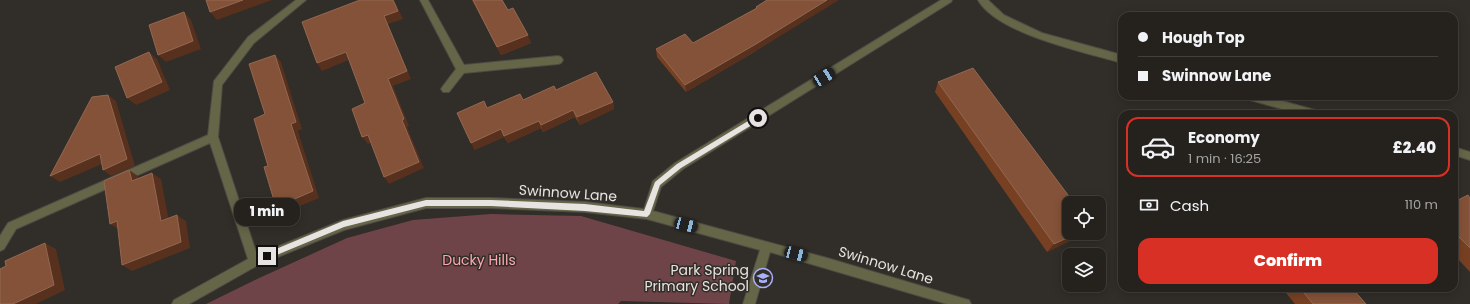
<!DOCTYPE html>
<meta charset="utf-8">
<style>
:root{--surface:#25221e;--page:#2d2a27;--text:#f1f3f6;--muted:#a3a4a4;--line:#423f3c;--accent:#d93025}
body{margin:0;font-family:Poppins,sans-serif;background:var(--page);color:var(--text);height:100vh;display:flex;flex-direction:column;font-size:15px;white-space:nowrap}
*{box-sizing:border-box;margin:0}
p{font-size:13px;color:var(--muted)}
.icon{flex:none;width:22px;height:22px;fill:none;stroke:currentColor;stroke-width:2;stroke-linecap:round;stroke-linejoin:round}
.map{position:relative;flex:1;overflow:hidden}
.side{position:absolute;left:1118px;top:110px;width:340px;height:182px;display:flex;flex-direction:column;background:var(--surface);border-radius:12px;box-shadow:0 2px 10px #0003,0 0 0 1px var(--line)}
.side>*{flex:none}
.banner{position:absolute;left:1118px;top:12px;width:340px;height:88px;border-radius:12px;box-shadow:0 2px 10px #0003,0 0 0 1px var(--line);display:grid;align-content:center;height:88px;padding:0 20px;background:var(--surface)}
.tools{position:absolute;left:1062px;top:196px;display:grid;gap:8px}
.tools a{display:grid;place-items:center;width:44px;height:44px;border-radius:8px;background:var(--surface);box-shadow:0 2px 10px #0003,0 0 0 1px var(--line);font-size:20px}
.end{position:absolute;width:18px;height:18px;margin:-9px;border:5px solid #e6e3e0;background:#111;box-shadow:0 0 0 2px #111}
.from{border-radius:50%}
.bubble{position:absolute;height:28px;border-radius:12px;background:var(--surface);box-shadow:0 2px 10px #0003,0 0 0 1px var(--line);font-size:13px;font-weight:800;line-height:28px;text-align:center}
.car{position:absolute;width:12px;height:24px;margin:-12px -6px;border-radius:5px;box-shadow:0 0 3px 1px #0007;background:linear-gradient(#222 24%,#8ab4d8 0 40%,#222 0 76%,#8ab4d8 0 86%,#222 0)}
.banner b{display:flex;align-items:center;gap:14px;height:38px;font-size:15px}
.banner b+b{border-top:1px solid var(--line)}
.banner i{width:10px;height:10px;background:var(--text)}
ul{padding:7px 0 0;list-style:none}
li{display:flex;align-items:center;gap:12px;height:60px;margin:0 8px 6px;padding:0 12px;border:2px solid transparent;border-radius:12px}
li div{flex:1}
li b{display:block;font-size:15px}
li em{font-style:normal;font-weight:800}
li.on{border-color:var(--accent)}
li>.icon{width:36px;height:36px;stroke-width:1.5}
.pay{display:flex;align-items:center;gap:10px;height:44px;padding:0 20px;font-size:15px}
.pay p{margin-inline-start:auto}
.cta{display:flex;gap:8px;margin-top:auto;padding:8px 20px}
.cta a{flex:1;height:46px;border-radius:12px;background:var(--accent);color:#fff;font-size:16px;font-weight:800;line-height:46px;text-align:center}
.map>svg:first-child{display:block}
</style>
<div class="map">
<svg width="1470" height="304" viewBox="0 0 1470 304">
<rect width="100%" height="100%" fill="#312d28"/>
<path fill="#6f4448" d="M 491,214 L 581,216 L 736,261 L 729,304 L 621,301 L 618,304 L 206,304 L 257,279 L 347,238 L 413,220 Z"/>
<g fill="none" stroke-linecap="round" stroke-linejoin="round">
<g stroke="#4e4a45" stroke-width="2">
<path id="minor" d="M 296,0 L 306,0 L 254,43 L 222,85 L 218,137 L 257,255 L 343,220 L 426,198 L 491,198 L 585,202 L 644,209 L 653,181 L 675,163 L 941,0 L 952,0 L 951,2 L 683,169 L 661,187 L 653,211 L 827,258 L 965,299 L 969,300 L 971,304 L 947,304 L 770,252 L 755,304 L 743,304 L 760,250 L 647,219 L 585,212 L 491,208 L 426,208 L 344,230 L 258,265 L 189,304 L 172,304 L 174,300 L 248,259 L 210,143 L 16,229 L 4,249 L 0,251 L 0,236 L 8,223 L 208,135 L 214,81 L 248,37 Z
M 420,0 L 428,0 L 464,65 L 558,56 L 561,57 L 563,60 L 561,63 L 558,64 L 464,73 L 449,92 L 443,92 L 441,89 L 443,86 L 456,69 Z
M 978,0 L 988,0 L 1004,15 L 1042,33 L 1122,55 L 1122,63 C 1085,52 997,34 978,0 Z
M 1245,96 L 1264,96 L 1315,110 L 1318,111 L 1320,114 L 1300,114 L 1250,100 L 1247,99 Z
M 1454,147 L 1470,152 L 1470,160 L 1454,155 Z"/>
</g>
<use href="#minor" fill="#656548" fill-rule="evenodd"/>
</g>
<path fill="#784023" d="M 472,0 L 502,0 L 508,10 L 531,43 L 501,55 Z
M 767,0 L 756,51 L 686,92 L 657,57 L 656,49 L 693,43 L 756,9 L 756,7 Z
M 938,82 L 1069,233 L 1085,233 L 1084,234 L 1047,252 L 935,92 Z
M 556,90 L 613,102 L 614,109 L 580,125 L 575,117 L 543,132 L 541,128 L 508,143 L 504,137 L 474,150 L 487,108 L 523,100 Z
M 1470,198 L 1470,272 L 1454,255 L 1454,202 Z
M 1282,288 L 1352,288 L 1366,304 L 1295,304 Z"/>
<path fill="#57311d" d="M 243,0 L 272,0 L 217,20 L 210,12 Z
M 393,0 L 394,0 L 403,19 L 388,24 L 411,79 L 393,86 L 409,126 L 407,127 L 424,168 L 389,184 L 384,177 L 402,120 L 388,79 L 384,16 Z
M 827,0 L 839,0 L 756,51 L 686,92 L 685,85 Z
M 184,12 L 191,20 L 201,49 L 166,62 L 158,55 Z
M 528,35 L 531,43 L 501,55 L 497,47 Z
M 149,52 L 157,59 L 170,90 L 136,105 L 127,98 Z
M 346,52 L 351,59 L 322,71 L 317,63 Z
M 275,55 L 281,62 L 302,129 L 298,131 L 319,198 L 283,213 L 276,207 Z
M 108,95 L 116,101 L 135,166 L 111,176 L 103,170 Z
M 613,102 L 614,109 L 580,125 L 577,117 Z
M 573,110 L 575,117 L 543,132 L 541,125 Z
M 539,121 L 541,128 L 508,143 L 504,137 L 474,150 L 471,143 L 501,129 Z
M 368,135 L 373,142 L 368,144 L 362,137 Z
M 100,154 L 109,161 L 60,182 L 50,176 Z
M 129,170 L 138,176 L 141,187 L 132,181 Z
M 152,173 L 161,179 L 170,227 L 161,221 Z
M 177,215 L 186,221 L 190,248 L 132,271 L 122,265 Z
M 117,221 L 120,230 L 110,224 Z
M 1078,233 L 1085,233 L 1084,234 L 1047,252 L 1054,244 Z
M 45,243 L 56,249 L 65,290 L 36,304 L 13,304 Z"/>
<path fill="#845238" stroke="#936852" d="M 206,0 L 243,0 L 210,12 Z
M 360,0 L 393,0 L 398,11 L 384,16 L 407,71 L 388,79 L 404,119 L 402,120 L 419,162 L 384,177 L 368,135 L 362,137 L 352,109 L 365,103 L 346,52 L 317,63 L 302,22 Z
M 473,0 L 502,0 L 508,10 L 513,8 L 528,35 L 497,47 Z
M 767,0 L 827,0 L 756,44 L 685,85 L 656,49 L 685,34 L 693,43 L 757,8 L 756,7 Z
M 184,12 L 193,41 L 158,55 L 149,25 Z
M 149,52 L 162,82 L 127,98 L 115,67 Z
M 275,55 L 296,122 L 291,124 L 313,191 L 276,207 L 264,167 L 268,166 L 254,119 L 265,114 L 249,64 Z
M 973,68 L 1074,203 L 1069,203 L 1069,233 L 1078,233 L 1054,244 L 938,82 Z
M 596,72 L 613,102 L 577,117 L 573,110 L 541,125 L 539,121 L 504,136 L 501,129 L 471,143 L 457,113 L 484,101 L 487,108 L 520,94 L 523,100 L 554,86 L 556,90 Z
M 108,95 L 127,159 L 103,170 L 100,154 L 50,176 L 92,97 Z
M 129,170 L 132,181 L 152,173 L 161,221 L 177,215 L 181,242 L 122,265 L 117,221 L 110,224 L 104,181 Z
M 1468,195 L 1470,198 L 1470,248 L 1454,232 L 1454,202 Z
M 45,243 L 54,285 L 13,304 L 0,304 L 0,269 L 6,266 L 5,261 Z
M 1300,288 L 1352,288 L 1366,304 L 1313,304 Z"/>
<path fill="#e6e3e0" d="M 758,115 L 760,116 L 760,120 L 681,168 L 660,185 L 650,214 L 647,217 L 585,211 L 491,206 L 426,206 L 344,227 L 267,259 L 263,256 L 264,254 L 343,221 L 426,200 L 491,200 L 585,204 L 644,211 L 655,182 L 677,164 Z"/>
<defs>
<g id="school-ring" transform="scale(1)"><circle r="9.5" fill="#312d28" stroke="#a9b0fc" stroke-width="1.5"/><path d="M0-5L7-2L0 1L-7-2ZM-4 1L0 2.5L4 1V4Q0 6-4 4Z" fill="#a9b0fc"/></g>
</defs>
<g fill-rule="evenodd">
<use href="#school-ring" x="763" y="278"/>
</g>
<g text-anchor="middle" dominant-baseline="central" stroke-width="3" stroke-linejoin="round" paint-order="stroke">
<g font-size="14" fill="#e6e3e0" stroke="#312d28">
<text transform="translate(568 193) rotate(4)">Swinnow Lane</text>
<text transform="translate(886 265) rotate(17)">Swinnow Lane</text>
</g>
<g font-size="14" fill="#fda8b0" stroke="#312d28">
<text x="479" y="260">Ducky Hills</text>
</g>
<g font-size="14" fill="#e6e3e0" stroke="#312d28" text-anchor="end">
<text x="749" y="270">Park Spring<tspan x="749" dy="16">Primary School</tspan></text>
</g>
</g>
</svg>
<div class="tools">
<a><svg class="icon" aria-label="locate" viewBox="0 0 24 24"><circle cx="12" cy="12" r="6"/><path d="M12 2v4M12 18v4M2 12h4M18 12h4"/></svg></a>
<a><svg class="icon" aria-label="layers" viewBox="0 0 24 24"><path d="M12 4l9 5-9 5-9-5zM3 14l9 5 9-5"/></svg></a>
</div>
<i class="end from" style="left:758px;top:118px"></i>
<i class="end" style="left:267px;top:256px"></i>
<div class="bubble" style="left:234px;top:198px;width:66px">1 min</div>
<i class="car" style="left:824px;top:77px;rotate:58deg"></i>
<i class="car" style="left:686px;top:225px;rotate:105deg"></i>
<i class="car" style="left:796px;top:254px;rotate:105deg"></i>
<div class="banner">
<b><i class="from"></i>Hough Top</b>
<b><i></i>Swinnow Lane</b>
</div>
<section class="side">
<ul>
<li class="on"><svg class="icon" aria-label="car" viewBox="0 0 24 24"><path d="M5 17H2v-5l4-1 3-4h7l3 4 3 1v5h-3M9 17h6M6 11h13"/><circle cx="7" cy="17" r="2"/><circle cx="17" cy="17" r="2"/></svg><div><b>Economy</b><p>1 min · 16:25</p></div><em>£2.40</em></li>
</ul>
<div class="pay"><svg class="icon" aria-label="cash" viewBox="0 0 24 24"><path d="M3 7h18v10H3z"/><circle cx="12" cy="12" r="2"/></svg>Cash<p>110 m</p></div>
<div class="cta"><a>Confirm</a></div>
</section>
</div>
